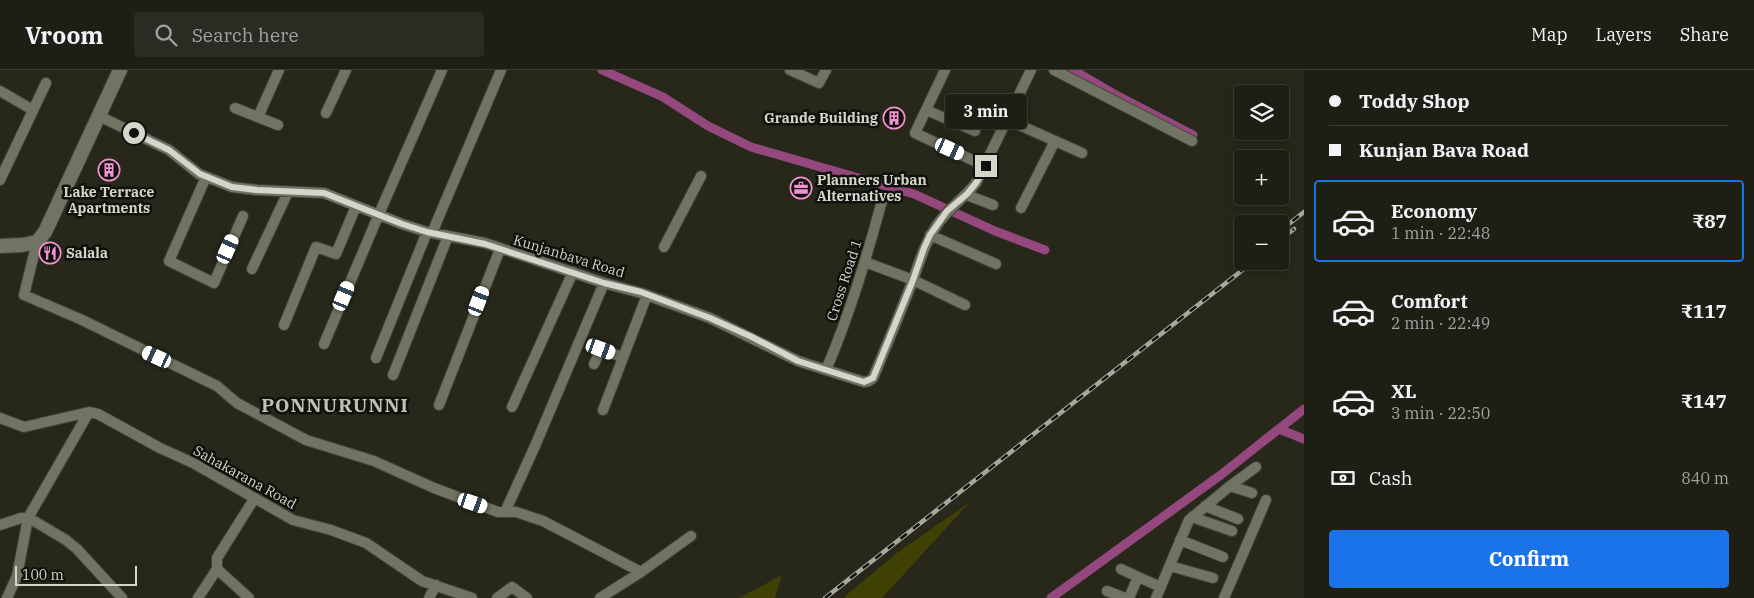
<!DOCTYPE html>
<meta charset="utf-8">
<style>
:root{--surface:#1d1e14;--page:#2a2b22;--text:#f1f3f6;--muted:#a0a2a0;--line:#3b3c34;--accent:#1a73e8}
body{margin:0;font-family:"IBM Plex Serif",serif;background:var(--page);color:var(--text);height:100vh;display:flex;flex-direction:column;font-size:19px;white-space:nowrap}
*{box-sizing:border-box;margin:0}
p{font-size:16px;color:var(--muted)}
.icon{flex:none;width:28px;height:28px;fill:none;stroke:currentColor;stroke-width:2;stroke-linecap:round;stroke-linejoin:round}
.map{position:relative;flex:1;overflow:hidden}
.details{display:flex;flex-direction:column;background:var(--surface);width:450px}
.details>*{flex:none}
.guide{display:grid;align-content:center;height:110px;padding:0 25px;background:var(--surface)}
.fabs{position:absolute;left:1234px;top:15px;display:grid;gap:10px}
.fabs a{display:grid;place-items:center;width:55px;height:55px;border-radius:5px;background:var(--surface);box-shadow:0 2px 12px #0003,0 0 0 1px var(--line);font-size:25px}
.scale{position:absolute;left:15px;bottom:12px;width:122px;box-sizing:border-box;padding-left:5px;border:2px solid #d4d6cc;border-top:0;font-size:14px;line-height:18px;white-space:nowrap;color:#d4d6cc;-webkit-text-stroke:4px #10110a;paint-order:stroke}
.end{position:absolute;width:22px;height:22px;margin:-11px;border:6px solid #d4d6cc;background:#111;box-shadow:0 0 0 2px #111}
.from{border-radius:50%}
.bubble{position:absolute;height:35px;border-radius:5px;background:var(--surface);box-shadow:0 2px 12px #0003,0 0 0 1px var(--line);font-size:16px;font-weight:700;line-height:35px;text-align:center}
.car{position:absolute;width:15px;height:30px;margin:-15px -8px;border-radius:6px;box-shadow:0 0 4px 1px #0007;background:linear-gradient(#fff 24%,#345 0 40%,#fff 0 76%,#345 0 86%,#fff 0)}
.guide b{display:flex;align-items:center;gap:18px;height:48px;font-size:19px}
.guide b+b{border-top:1px solid var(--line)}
.guide i{width:12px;height:12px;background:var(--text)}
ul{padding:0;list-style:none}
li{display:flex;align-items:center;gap:15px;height:82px;margin:0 10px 8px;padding:0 15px;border:2px solid transparent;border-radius:5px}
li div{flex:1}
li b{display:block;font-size:19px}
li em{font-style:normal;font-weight:700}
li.active{border-color:var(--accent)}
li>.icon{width:45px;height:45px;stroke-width:1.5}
.pay{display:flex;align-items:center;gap:12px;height:55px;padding:0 25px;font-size:19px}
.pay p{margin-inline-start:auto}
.cta{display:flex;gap:10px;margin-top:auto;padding:10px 25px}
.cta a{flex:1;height:58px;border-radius:5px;background:var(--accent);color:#fff;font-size:20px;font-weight:700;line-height:58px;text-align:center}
header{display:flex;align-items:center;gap:30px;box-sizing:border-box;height:70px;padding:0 25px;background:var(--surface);border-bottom:1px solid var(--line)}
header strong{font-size:24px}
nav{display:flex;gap:28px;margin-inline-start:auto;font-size:18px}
.search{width:350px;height:45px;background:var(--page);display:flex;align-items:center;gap:12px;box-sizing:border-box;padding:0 18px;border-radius:5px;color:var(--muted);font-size:19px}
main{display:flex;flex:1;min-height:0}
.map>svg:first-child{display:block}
</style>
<header>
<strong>Vroom</strong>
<div class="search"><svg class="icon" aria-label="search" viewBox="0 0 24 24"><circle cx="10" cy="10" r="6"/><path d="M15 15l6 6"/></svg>Search here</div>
<nav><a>Map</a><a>Layers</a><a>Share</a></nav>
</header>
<main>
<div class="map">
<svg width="1304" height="528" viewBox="0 0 1304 528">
<rect width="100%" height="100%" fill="#27281a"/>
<path fill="#3e4102" d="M 970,432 L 882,528 L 843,528 L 898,482 Z
M 782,505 L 775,528 L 739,528 Z"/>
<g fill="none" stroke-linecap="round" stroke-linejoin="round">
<path stroke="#94487d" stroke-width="9" d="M 602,0 L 663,27 L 708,56 L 751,77 L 914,124 L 995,161 L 1045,180
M 1073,0 L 1114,24 L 1193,65
M 1279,359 L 1304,369
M 1051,528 L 1222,404 L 1304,339"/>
<g stroke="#434439" stroke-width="12">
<path id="street" d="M 790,0 L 819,13 L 826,0
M 945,0 L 915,63 L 985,96
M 1054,0 L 1192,71
M 0,21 L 33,40
M 235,38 L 278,55
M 926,40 L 975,61
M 326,43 L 346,0
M 99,46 L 169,80 L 199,104 L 232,117 L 257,120 L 324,123 L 402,154 L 427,162 L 485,173 L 604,213 L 641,223 L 710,248 L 798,291 L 864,312 L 869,311 L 873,308 C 886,277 899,246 911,215 C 919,194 924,174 937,155 C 948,139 964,128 976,113 L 1031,0
M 258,47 L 279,0
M 1008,50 L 1082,83
M 206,107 L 169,191 L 214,213 L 243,146
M 0,110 L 46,13
M 967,125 L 993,135
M 1021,138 L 1055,71
M 432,163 L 501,0
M 930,165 L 996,194
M 37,172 L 24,225 L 80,249 L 217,316 L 237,333 L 306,370 L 374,391 L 434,418 L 498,442 L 516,442 L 543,451 L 641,502
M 664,177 L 701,106
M 865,192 L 913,210 L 965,235
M 252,199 L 288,122
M 284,255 L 316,177 L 336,184 L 356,136
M 324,274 L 379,144 L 442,0
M 376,288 L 427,162
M 594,294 L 601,279 L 622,287
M 826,300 C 850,244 867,186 883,127
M 393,305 L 448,166
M 439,335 L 500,179
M 512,337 L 573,202
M 603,340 L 647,225
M 0,348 L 24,357 L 89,342 L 98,344 L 160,378 L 193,393 L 293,450 L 331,460 L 366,473 L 422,511 L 472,528
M 1230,416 L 1252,423
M 1205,436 L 1238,449
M 505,442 L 535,376 L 604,213
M 1192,447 L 1232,461
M 0,455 L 21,448 L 28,448 L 34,451 L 66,470 L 77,479 L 122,528
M 1180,470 L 1223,487
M 1170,496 L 1213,508
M 217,499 L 249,528
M 1121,499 L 1138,507
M 1107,521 L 1125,528
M 7,528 L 17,506 L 28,448 L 89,342
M 198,528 L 217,499 L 217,488 L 254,429
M 429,528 L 436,515
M 497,528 L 512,517 L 527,528
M 600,528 L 641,502 L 691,466
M 1129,528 L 1138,507 L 1161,517
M 1156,528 L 1189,450 L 1230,416 L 1256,397
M 1224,528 L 1266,430"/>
</g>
<g stroke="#434439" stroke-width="16">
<path id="secondary" d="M 0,176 L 22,175 L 37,172 L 45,162 L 120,0"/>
</g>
<use href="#street" stroke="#727463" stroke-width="10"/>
<use href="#secondary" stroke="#727463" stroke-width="14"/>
<g stroke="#a6a89d" stroke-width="4.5">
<path id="rail" d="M 1280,161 L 1304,142
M 1280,170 L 1294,159
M 825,528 L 1254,191"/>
</g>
<use href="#rail" stroke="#10110a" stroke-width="2.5" stroke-dasharray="8" stroke-linecap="butt"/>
</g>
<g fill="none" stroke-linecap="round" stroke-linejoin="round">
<path stroke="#d4d6cc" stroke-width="6" d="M 134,63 L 169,80 L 200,104 L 232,117 L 257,120 L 324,123 L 402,154 L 427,162 L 485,174 L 604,213 L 641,222 L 710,248 L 752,267 L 798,291 L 864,312 L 873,308 L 913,210 L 924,178 L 930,165 L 947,141 L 967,124 L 976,113 L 986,96"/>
</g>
<defs>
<g id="building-ring" transform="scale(1.125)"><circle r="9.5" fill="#10110a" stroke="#f391d5" stroke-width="1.5"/><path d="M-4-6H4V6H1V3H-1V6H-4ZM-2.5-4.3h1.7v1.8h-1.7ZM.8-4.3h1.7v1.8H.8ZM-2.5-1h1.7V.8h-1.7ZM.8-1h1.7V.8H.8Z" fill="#f391d5"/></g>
<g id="office-ring" transform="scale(1.125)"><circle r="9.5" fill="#10110a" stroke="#f391d5" stroke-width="1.5"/><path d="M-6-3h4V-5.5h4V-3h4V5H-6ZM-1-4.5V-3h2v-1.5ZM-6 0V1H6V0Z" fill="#f391d5"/></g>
<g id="restaurant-ring" transform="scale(1.125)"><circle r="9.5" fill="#10110a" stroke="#f391d5" stroke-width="1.5"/><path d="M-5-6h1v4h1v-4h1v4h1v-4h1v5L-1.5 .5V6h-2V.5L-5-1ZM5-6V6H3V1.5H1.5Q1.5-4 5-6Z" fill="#f391d5"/></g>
</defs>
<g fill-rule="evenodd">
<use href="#building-ring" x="894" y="48"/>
<use href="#building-ring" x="109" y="100"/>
<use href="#office-ring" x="801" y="118"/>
<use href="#restaurant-ring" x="50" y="183"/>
</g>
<g text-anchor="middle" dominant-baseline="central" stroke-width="5" stroke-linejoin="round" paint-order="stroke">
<g font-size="14" font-weight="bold" fill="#d4d6cc" stroke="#10110a" text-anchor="start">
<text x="878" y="48" text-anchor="end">Grande Building</text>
<text x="817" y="110">Planners Urban<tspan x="817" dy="16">Alternatives</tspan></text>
<text x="109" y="122" text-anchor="middle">Lake Terrace<tspan x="109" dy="16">Apartments</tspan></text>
<text x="66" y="183">Salala</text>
</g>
<g font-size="14" fill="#d4d6cc" stroke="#10110a">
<text transform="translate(569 186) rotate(17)">Kunjanbava Road</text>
<text transform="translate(844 210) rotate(-72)">Cross Road 1</text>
<text transform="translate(245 407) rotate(29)">Sahakarana Road</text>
</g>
<g font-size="19" font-weight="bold" letter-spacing="1" fill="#c0c2b0" stroke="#10110a">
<text x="335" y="335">PONNURUNNI</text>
</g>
</g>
</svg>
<div class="fabs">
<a><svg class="icon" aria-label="layers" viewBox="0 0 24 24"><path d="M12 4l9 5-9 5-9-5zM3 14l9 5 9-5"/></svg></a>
<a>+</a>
<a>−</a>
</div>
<div class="scale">100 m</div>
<i class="end from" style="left:134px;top:63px"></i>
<i class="end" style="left:986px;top:96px"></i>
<div class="bubble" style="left:945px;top:24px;width:82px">3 min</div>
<i class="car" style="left:950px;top:79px;rotate:115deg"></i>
<i class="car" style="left:228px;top:179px;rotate:24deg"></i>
<i class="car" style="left:344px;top:226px;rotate:23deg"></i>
<i class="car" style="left:479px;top:231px;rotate:21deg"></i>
<i class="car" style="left:601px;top:279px;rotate:110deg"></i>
<i class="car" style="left:157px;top:287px;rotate:295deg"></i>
<i class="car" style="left:473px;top:433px;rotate:109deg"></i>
</div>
<section class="details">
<div class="guide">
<b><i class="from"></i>Toddy Shop</b>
<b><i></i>Kunjan Bava Road</b>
</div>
<ul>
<li class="active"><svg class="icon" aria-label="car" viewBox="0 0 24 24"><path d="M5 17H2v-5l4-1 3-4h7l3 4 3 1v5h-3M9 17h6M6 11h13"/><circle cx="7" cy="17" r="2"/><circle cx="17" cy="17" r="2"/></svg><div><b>Economy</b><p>1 min · 22:48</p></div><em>₹87</em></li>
<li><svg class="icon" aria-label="car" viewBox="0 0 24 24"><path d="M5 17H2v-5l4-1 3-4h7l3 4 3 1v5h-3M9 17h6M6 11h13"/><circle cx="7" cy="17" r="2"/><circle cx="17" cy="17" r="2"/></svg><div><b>Comfort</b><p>2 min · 22:49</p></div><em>₹117</em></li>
<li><svg class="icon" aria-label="car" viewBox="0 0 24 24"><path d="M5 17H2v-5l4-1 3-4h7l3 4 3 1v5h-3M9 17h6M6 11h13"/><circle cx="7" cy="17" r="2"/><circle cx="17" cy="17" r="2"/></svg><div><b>XL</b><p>3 min · 22:50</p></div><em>₹147</em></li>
</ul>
<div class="pay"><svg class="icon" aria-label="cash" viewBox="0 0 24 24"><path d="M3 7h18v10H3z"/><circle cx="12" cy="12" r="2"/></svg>Cash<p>840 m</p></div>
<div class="cta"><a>Confirm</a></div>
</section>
</main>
